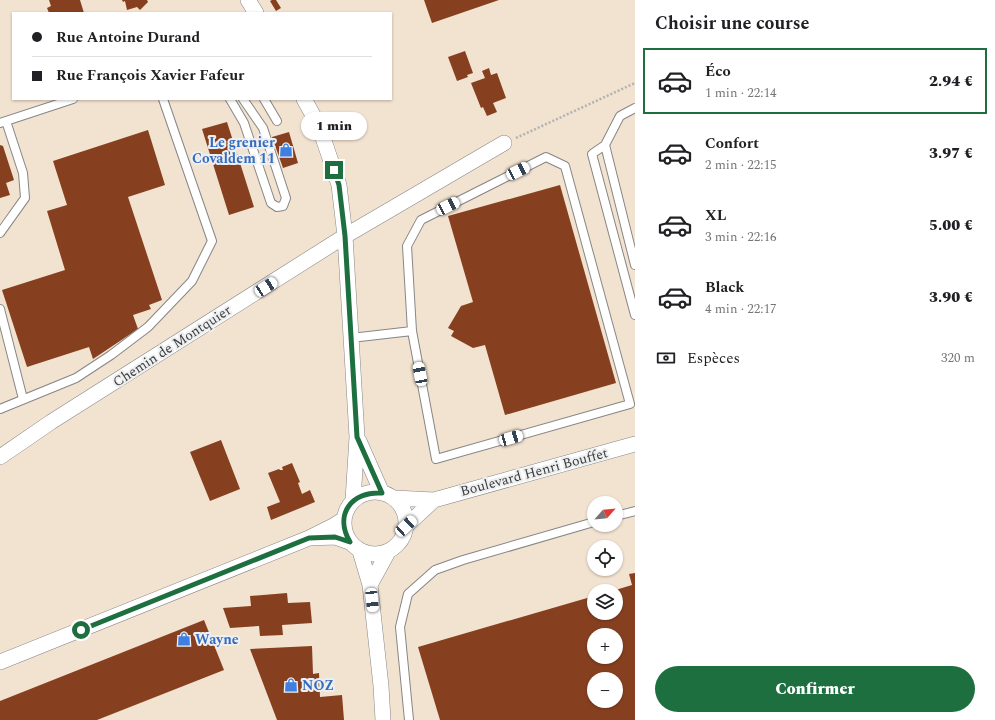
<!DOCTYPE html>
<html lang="fr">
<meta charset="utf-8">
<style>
:root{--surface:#fff;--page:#f2f2f2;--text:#202124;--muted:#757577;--line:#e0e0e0;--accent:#1e6f3f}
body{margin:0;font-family:Spectral,serif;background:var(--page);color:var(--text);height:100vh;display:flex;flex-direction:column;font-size:15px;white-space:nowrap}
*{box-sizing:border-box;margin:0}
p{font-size:13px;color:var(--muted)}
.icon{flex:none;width:22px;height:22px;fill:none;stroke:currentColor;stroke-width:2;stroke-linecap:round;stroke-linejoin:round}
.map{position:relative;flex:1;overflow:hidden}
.drawer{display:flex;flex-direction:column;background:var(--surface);width:360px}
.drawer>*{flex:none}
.guide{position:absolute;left:12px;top:12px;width:380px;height:88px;border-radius:0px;box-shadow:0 1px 3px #0004;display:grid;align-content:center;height:88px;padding:0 20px;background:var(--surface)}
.needle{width:26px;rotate:63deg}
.buttons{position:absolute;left:587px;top:496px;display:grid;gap:8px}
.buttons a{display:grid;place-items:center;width:36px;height:36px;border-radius:50%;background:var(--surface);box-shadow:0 1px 3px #0004;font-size:20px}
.end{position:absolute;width:18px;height:18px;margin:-9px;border:5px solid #1e6f3f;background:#fff;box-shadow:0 0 0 2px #fff}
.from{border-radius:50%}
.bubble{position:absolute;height:28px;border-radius:14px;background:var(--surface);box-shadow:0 1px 3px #0004;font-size:13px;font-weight:800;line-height:28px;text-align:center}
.car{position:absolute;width:12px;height:24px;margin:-12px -6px;border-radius:5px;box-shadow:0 0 3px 1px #0007;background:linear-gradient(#fff 24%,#345 0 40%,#fff 0 76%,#345 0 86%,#fff 0)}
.guide b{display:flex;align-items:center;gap:14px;height:38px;font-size:15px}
.guide b+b{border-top:1px solid var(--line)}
.guide i{width:10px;height:10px;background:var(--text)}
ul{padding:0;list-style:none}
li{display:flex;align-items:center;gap:12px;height:66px;margin:0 8px 6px;padding:0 12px;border:2px solid transparent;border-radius:0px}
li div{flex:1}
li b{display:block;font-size:15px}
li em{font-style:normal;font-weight:800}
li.on{border-color:var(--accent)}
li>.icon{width:36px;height:36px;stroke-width:1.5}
h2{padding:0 20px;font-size:18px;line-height:48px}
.pay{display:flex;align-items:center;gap:10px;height:44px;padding:0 20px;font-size:15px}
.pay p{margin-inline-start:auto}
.button{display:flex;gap:8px;margin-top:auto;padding:8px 20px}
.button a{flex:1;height:46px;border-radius:24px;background:var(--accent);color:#fff;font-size:16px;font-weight:800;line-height:46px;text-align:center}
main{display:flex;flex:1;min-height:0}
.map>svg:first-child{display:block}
</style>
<main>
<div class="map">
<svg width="635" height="720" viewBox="0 0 635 720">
<rect width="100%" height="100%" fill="#eeeff0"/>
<path fill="#f2e2d0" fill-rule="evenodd" d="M 0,0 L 635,0 L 635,720 L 0,720 ZM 13,13 L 391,13 L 391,99 L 13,99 ZM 594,503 L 616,503 L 616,525 L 594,525 ZM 594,547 L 616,547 L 616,569 L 594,569 ZM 594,591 L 616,591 L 616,613 L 594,613 ZM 594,635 L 616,635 L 616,657 L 594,657 ZM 594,679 L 616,679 L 616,701 L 594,701 Z"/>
<path fill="#86401f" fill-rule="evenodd" d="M 49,0 L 80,0 L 84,13 L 49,13 L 47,8 L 51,6 Z
M 122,0 L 147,0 L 148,2 L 140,10 L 137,7 L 127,10 L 125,1 L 123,2 Z
M 272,0 L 276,0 L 281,8 L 276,11 L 270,1 Z
M 424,0 L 499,0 L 432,23 Z
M 465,51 L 473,73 L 467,75 L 468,77 L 457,81 L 448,57 Z
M 489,68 L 491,75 L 497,73 L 506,98 L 493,103 L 497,112 L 487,116 L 483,107 L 481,108 L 471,83 L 485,78 L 482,71 Z
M 227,122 L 254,207 L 229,215 L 202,129 Z
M 148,130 L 165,185 L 128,197 L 162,300 L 149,305 L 151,309 L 133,315 L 138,329 L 93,359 L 89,347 L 27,367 L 2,290 L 65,270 L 47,211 L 67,205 L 53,161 Z
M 289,132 L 298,163 L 283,168 L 272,137 Z
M 0,145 L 3,146 L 14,180 L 6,183 L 10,195 L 0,198 Z
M 560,185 L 616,383 L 505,415 L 485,345 L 473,348 L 451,336 L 454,331 L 448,328 L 461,306 L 473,302 L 448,216 Z
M 221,440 L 240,489 L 210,501 L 190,452 Z
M 292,463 L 300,482 L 298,483 L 302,494 L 310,490 L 315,502 L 271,520 L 267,507 L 280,502 L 268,473 L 279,469 L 280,470 L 283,470 L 282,467 Z
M 635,573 L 635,720 L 440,720 L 418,647 L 594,596 L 594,613 L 616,613 L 616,591 L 612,591 L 632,585 L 629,574 ZM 594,635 L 616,635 L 616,657 L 594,657 ZM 594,679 L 616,679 L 616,701 L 594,701 Z
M 287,593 L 288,603 L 310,602 L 312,623 L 282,625 L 283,635 L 260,636 L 259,626 L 230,628 L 223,608 L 251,606 L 250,596 Z
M 204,620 L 224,670 L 97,720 L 0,720 L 0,701 Z
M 312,646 L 313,674 L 319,673 L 320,697 L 342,695 L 344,720 L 277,720 L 250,649 Z"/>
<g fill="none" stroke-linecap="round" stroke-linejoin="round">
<g stroke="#868687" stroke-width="10">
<path id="lane" d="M 230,99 L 244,123 L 271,203 L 277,207 L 283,206 L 286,198 L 263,128 L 243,99
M 264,99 L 277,121
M 635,108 L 620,116 L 605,145 L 635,265
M 0,123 L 73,99
M 605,145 L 592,154 L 635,315
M 0,233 L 25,198 L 23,173 L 6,121
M 0,309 L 23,399
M 351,338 L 412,331 L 436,459 L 630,404 L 565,166 L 546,157 L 421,220 L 407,246 L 412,331
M 0,409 L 76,378 L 111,355 L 148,327 L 192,281 L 212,241 L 163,99
M 616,516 L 635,511
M 409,720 L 400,627 L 408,594 L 435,570 L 463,560 L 594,522"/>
</g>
<g stroke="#868687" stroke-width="16">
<path id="street" d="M 248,0 L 256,13
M 304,99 L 319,126 L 339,185 L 345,236 L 357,437 L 353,500
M 359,441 L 382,493
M 0,457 L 51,422 L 345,236 L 504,143
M344 523a31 31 0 1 1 62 0a31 31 0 1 1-62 0Z
M 394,498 L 434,500 L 635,444
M 344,519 L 333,526 L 309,538 L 335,537 L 349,542
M 406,526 L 434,500
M 360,551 L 370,585 L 381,686 L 383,720
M 370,585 L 388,552
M 0,662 L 309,538"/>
</g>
<path stroke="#b1b2b3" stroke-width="2.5" stroke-dasharray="2 2" stroke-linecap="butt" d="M 516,138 L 635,83"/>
<use href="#lane" stroke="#fff" stroke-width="8"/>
<use href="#street" stroke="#fff" stroke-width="15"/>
</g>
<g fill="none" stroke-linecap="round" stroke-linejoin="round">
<path stroke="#1e6f3f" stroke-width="5" d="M 81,630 L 309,538 L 335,537 L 350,542 C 334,515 351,491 382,493 L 357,437 L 345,236 L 339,185 L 334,170"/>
</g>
<defs>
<g id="shop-bare" transform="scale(1.08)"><path d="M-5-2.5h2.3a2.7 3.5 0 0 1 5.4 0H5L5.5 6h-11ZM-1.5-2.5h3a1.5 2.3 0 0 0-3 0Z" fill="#3f7fe0" stroke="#eeeff0" stroke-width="2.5" paint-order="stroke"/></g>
</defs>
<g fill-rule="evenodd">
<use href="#shop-bare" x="286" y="150"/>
<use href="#shop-bare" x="184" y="639"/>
<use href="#shop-bare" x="291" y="685"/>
</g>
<g text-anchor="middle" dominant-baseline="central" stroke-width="4" stroke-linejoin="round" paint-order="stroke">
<g font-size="14" font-weight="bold" fill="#366cbe" stroke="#eeeff0" text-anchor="start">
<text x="275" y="142" text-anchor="end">Le grenier<tspan x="275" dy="16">Covaldem 11</tspan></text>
<text x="195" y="639">Wayne</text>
<text x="302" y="685">NOZ</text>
</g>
<g font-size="14" fill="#3b3b3c" stroke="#eeeff0">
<text transform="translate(172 346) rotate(-33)">Chemin de Montquier</text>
<text transform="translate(534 472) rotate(-15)">Boulevard Henri Bouffet</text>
</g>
</g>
</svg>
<div class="buttons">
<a><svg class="needle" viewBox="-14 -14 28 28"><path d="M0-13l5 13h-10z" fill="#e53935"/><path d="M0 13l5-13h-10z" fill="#757577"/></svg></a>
<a><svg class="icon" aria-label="locate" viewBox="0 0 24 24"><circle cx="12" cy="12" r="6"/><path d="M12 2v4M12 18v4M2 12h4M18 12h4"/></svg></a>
<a><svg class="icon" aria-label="layers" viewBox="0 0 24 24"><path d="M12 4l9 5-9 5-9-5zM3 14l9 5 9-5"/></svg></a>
<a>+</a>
<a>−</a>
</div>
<i class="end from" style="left:81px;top:630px"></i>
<i class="end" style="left:334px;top:170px"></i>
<div class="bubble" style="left:301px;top:112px;width:66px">1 min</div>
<i class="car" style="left:518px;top:171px;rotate:64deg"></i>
<i class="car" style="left:448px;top:206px;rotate:64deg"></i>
<i class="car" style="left:266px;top:287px;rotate:57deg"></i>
<i class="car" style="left:420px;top:374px;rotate:349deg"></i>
<i class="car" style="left:511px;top:438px;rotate:74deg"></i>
<i class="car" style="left:406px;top:526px;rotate:47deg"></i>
<i class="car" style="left:372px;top:600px;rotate:174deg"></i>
<div class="guide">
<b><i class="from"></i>Rue Antoine Durand</b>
<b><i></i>Rue François Xavier Fafeur</b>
</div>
</div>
<section class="drawer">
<h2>Choisir une course</h2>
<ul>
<li class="on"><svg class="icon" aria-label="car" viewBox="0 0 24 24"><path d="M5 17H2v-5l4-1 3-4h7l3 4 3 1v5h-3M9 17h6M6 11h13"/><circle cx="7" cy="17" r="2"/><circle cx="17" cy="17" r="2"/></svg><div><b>Éco</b><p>1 min · 22:14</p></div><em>2.94 €</em></li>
<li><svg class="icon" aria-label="car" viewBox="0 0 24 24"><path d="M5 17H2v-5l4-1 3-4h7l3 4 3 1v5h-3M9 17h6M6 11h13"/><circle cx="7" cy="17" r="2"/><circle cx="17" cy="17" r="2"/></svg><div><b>Confort</b><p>2 min · 22:15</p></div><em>3.97 €</em></li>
<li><svg class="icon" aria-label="car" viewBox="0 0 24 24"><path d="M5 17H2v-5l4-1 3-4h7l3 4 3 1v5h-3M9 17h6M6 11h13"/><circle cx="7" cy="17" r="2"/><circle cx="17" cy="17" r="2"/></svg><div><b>XL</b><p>3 min · 22:16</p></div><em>5.00 €</em></li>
<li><svg class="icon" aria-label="car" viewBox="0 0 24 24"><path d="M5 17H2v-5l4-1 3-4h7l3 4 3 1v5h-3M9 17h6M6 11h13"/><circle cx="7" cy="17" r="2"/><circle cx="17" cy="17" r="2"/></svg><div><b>Black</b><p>4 min · 22:17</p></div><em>3.90 €</em></li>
</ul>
<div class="pay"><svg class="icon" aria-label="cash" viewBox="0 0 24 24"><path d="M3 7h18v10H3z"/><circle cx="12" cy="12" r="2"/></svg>Espèces<p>320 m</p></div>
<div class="button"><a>Confirmer</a></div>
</section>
</main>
